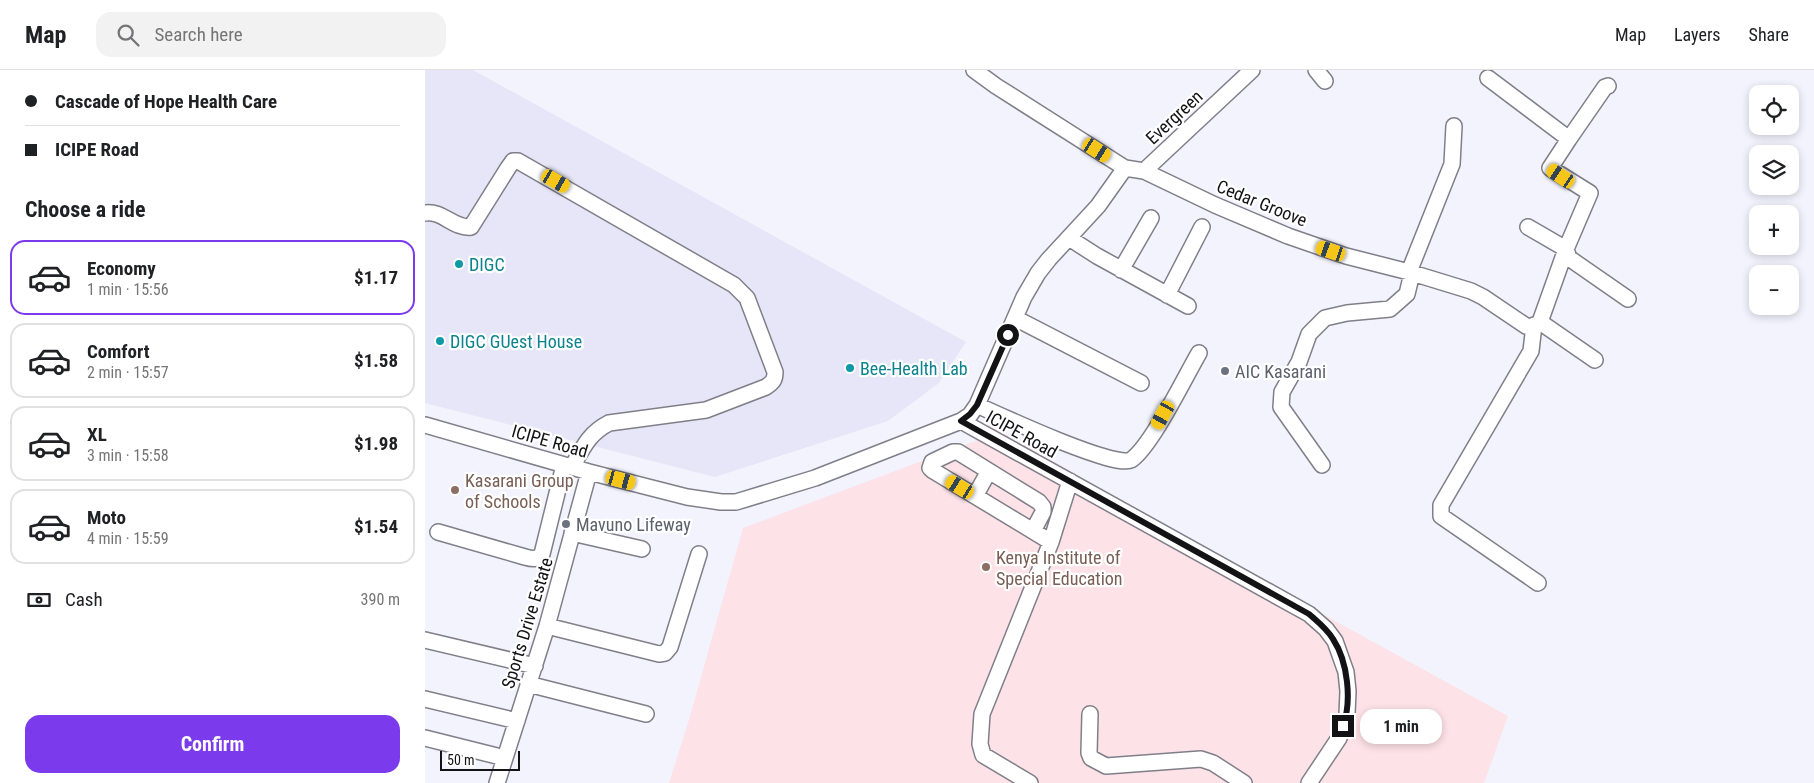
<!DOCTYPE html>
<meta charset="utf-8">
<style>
:root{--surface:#fff;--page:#f2f2f2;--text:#202124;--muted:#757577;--line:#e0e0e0;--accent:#7c3aed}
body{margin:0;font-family:"Roboto Condensed",sans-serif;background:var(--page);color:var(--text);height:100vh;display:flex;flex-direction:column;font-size:19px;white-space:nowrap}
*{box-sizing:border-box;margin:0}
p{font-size:16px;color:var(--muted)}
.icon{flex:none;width:28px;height:28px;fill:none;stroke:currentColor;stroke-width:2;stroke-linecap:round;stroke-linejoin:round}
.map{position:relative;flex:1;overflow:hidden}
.panel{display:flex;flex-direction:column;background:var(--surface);width:425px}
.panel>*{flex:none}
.banner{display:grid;align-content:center;height:110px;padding:0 25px;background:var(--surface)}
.tools{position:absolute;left:1324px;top:15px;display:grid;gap:10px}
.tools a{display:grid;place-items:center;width:50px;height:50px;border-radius:10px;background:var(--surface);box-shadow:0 2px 8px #0003;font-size:25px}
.scale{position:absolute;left:15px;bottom:12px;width:80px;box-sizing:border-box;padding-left:5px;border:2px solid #131316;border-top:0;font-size:14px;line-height:18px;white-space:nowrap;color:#131316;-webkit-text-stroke:4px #fff;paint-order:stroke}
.end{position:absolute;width:22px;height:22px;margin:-11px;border:6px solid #131316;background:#fff;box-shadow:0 0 0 2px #fff}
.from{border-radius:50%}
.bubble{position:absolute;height:35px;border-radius:15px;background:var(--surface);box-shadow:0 2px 8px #0003;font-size:16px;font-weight:700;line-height:35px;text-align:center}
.car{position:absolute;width:15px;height:30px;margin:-15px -8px;border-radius:6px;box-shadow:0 0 4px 1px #0007;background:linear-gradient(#f5c518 24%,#345 0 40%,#f5c518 0 76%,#345 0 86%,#f5c518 0)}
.banner b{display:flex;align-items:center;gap:18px;height:48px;font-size:19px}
.banner b+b{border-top:1px solid var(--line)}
.banner i{width:12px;height:12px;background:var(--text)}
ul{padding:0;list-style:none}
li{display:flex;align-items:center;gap:15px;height:75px;margin:0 10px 8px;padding:0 15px;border:2px solid var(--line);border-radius:15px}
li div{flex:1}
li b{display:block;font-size:19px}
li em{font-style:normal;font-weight:700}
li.on{border-color:var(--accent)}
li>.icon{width:45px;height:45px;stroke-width:1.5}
h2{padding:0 25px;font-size:22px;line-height:60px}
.pay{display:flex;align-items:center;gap:12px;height:55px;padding:0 25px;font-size:19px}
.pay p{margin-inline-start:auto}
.primary-button{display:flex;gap:10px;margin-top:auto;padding:10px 25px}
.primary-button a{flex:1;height:58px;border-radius:15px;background:var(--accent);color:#fff;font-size:20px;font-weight:700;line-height:58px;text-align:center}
header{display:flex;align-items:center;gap:30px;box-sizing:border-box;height:70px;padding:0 25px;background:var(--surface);border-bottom:1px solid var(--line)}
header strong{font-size:24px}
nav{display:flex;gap:28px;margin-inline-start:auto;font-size:18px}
.search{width:350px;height:45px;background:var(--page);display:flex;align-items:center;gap:12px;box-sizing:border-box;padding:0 18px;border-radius:15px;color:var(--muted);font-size:19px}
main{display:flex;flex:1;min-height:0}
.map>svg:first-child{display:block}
</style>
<header>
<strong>Map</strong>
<div class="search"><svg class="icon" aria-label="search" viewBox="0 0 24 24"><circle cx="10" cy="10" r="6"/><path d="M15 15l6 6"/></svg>Search here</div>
<nav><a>Map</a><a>Layers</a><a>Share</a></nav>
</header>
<main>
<section class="panel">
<div class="banner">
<b><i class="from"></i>Cascade of Hope Health Care</b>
<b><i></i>ICIPE Road</b>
</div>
<h2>Choose a ride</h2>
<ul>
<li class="on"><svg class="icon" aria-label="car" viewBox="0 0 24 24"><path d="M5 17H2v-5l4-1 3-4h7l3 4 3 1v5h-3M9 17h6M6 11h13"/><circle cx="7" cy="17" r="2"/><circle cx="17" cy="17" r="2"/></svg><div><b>Economy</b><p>1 min · 15:56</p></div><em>$1.17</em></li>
<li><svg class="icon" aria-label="car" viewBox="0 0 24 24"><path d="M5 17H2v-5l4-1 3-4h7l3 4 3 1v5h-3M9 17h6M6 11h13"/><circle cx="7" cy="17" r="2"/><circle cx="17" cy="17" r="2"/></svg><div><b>Comfort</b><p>2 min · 15:57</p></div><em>$1.58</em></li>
<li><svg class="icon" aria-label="car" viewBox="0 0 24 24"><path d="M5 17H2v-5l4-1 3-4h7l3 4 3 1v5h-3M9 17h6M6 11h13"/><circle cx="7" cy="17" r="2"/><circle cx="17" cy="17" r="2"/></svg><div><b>XL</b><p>3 min · 15:58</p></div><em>$1.98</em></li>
<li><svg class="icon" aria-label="car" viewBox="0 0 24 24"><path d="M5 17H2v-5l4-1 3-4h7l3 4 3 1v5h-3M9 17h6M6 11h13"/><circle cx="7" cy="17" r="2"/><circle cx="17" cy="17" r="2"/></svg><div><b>Moto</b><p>4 min · 15:59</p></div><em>$1.54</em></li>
</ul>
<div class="pay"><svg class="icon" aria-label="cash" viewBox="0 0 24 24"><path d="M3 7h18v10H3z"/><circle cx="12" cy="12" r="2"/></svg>Cash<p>390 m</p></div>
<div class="primary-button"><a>Confirm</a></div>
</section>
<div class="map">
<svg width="1389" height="713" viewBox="0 0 1389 713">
<rect width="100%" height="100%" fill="#f3f3fd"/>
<path fill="#e7e6f8" d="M 0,0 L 48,0 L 541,272 L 514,313 L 463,351 L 290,407 L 0,333 Z"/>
<path fill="#fde2e7" d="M 564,355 L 883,536 L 1083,646 L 1059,713 L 244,713 L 263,653 L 318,458 L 553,370 Z"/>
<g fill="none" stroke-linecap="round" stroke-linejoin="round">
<g stroke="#807f89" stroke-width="18">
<path id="minor" d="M 549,0 L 571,16 L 700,98
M 891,0 L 900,11
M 1144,69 L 1180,17 L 1183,16
M 719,101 L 827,0
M 0,143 C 17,140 29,159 46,157 L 83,98 L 88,91 L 93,91 L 309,215 L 322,228 L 350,302 C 350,310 348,312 341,317 L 281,340 L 184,353 C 163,364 158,378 147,397
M 1103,157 L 1141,179 L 1144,188 L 1203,229
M 644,168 L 672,186 L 763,236
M 696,200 L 726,148
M 984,202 L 1027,94 L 1029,56
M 742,225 L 777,157
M 590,248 L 716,313
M 1115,252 L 1170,290
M 1109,255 L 1106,281 L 1016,435 L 1016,446 L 1113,513
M 552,335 C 574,345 690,399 706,390 C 726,377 760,307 774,283
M 536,351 L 545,345 L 552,335 L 599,227 L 613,203 L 624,189 L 673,136 L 700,98 L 719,101 L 790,135 L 863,166 L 921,186 L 984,202 L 1046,221 L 1058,227 L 1101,256 L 1107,257 L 1115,252 L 1141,179 L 1165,123 L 1125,98 L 1144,69 L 1063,8
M 0,355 L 164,402 L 262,427 L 296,432 L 311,432 L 390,408 L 536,351 L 884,544 L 901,559 L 910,571 L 921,602 L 923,621 L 922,644 L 914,668 L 884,713
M 897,395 L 856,337 L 857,322 L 874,292 L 884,264 L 900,248 L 922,243 L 965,239 L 982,224 L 987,203
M 550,426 L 564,401
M 608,461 L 618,442 L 618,437 L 614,432 L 533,382 L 528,382 L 507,392 L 505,398 L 507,400 L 626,472
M 13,462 L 100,487 C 107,489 112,490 117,484 L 139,395
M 147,463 L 217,479
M 122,556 L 234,584 L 240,583 L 245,577 L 274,484
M 0,570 L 110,596
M 103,614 L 221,644
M 0,629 L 92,651
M 665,644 L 664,683 L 666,688 L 681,696 L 776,689 L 788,693 L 819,713
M 0,668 L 80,688
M 72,713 L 122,556 L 164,402
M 605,713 L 558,685 L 555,674 L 557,644 L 626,472 L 645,411"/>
</g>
<use href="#minor" stroke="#fff" stroke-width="15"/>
</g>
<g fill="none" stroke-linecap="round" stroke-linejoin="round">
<path stroke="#131316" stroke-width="6" d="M 583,265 L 552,335 L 545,344 L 536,351 L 884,544 C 893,552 902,559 908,569 C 923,592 927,631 918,656"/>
</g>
<g fill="#0f9aa8" stroke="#fff" stroke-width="2">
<circle cx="34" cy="194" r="5"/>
<circle cx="15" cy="271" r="5"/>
<circle cx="425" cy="298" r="5"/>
</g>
<g fill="#6b7280" stroke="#fff" stroke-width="2">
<circle cx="800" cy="301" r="5"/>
<circle cx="141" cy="454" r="5"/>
</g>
<g fill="#8d6e63" stroke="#fff" stroke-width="2">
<circle cx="30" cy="420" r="5"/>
<circle cx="561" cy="497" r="5"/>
</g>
<g text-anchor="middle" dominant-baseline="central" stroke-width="4.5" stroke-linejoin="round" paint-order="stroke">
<g font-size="18" fill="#131316" stroke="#fff">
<text transform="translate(749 47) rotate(-43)">Evergreen</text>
<text transform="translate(837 133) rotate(22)">Cedar Groove</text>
<text transform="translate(597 364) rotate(29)">ICIPE Road</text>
<text transform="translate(125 371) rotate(16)">ICIPE Road</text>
<text transform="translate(102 553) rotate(-73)">Sports Drive Estate</text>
</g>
<g font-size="18" fill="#0d838f" stroke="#fff" text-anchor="start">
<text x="44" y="194">DIGC</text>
<text x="25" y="271">DIGC GUest House</text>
<text x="435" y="298">Bee-Health Lab</text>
</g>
<g font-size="18" fill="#5b616d" stroke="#fff" text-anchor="start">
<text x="810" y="301">AIC Kasarani</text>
<text x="151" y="454">Mavuno Lifeway</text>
</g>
<g font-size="18" fill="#785e54" stroke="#fff" text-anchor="start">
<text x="40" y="410">Kasarani Group<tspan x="40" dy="21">of Schools</tspan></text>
<text x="571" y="487">Kenya Institute of<tspan x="571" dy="21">Special Education</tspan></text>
</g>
</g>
</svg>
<div class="tools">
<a><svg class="icon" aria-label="locate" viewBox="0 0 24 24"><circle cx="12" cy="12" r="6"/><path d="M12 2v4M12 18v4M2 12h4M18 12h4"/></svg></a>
<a><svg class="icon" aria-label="layers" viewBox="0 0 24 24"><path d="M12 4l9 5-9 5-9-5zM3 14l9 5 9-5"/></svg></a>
<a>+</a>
<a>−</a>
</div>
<div class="scale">50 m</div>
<i class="end from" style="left:583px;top:265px"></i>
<i class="end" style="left:918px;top:656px"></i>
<div class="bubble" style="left:935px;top:639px;width:82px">1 min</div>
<i class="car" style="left:672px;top:80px;rotate:123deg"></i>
<i class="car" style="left:1136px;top:106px;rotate:304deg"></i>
<i class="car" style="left:131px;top:111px;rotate:120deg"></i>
<i class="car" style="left:906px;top:181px;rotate:289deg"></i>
<i class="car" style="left:738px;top:345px;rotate:209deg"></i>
<i class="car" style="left:196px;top:410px;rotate:105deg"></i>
<i class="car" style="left:535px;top:417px;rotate:301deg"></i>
</div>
</main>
